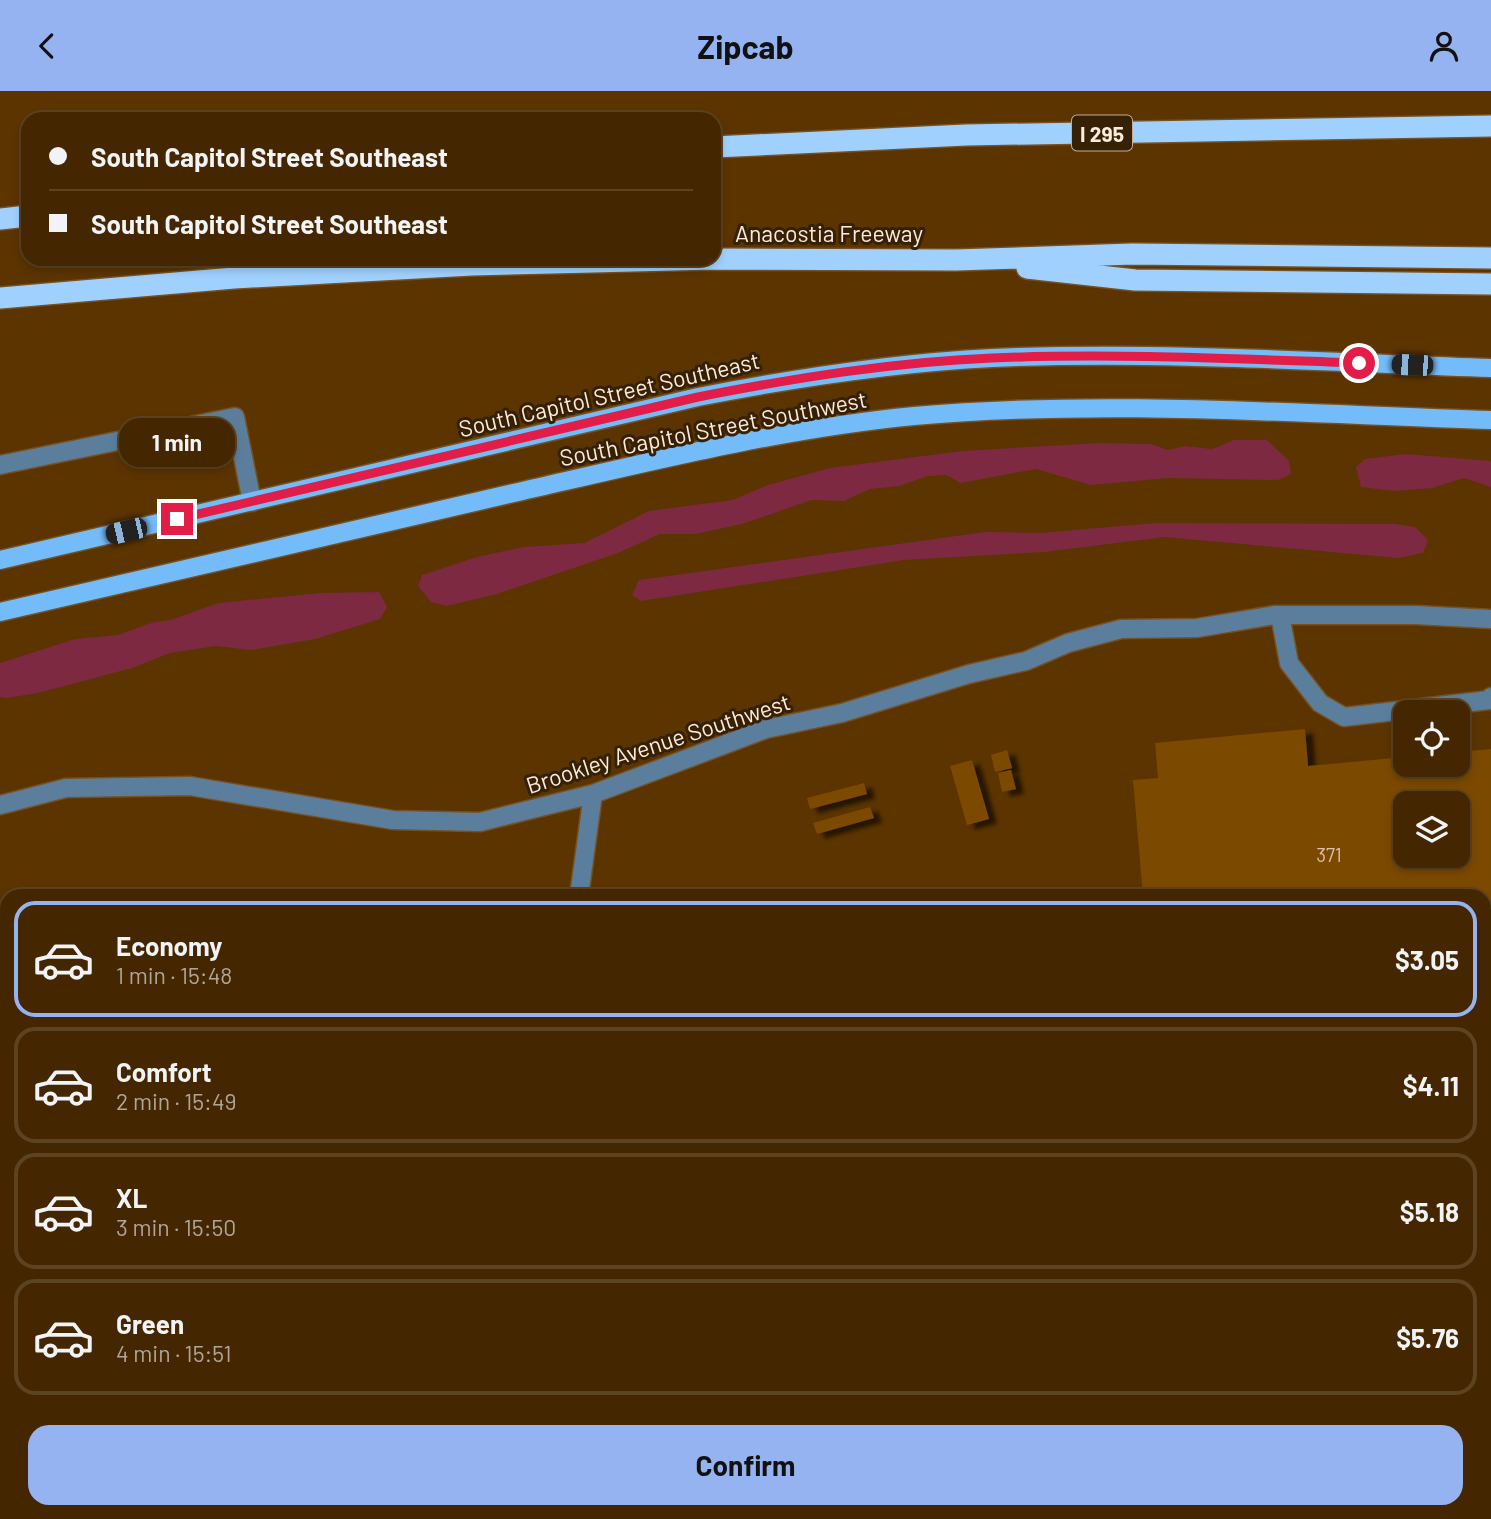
<!DOCTYPE html>
<meta charset="utf-8">
<style>
:root{--surface:#442700;--page:#4e330f;--text:#f1f3f6;--muted:#afa599;--line:#5c4422;--accent:#95b2f1}
body{margin:0;font-family:Barlow,sans-serif;background:var(--page);color:var(--text);height:100vh;display:flex;flex-direction:column;font-size:26px;white-space:nowrap}
*{box-sizing:border-box;margin:0}
p{font-size:23px;color:var(--muted)}
.icon{flex:none;width:38px;height:38px;fill:none;stroke:currentColor;stroke-width:2;stroke-linecap:round;stroke-linejoin:round}
.map{position:relative;flex:1;overflow:hidden}
.sheet{position:absolute;left:0px;top:798px;width:1491px;height:630px;display:flex;flex-direction:column;background:var(--surface);border-radius:21px 21px 0 0;box-shadow:0 4px 10px #0003,0 0 0 2px var(--line)}
.sheet>*{flex:none}
.guide{position:absolute;left:21px;top:21px;width:700px;height:154px;border-radius:21px;box-shadow:0 4px 10px #0003,0 0 0 2px var(--line);display:grid;align-content:center;height:154px;padding:0 28px;background:var(--surface)}
.controls{position:absolute;left:1393px;top:609px;display:grid;gap:14px}
.controls a{display:grid;place-items:center;width:77px;height:77px;border-radius:14px;background:var(--surface);box-shadow:0 4px 10px #0003,0 0 0 2px var(--line);font-size:35px}
.end{position:absolute;width:32px;height:32px;margin:-16px;border:9px solid #e11d48;background:#fff;box-shadow:0 0 0 4px #fff}
.from{border-radius:50%}
.bubble{position:absolute;height:49px;border-radius:21px;background:var(--surface);box-shadow:0 4px 10px #0003,0 0 0 2px var(--line);font-size:23px;font-weight:700;line-height:49px;text-align:center}
.car{position:absolute;width:21px;height:42px;margin:-21px -10px;border-radius:9px;box-shadow:0 0 5px 2px #0007;background:linear-gradient(#222 24%,#8ab4d8 0 40%,#222 0 76%,#8ab4d8 0 86%,#222 0)}
.guide b{display:flex;align-items:center;gap:24px;height:66px;font-size:26px}
.guide b+b{border-top:2px solid var(--line)}
.guide i{width:18px;height:18px;background:var(--text)}
ul{padding:12px 0 0;list-style:none}
li{display:flex;align-items:center;gap:21px;height:116px;margin:0 14px 10px;padding:0 14px;border:4px solid var(--line);border-radius:21px}
li div{flex:1}
li b{display:block;font-size:26px}
li em{font-style:normal;font-weight:700}
li.selected{border-color:var(--accent)}
li>.icon{width:63px;height:63px;stroke-width:1.5}
.cta{display:flex;gap:14px;margin-top:auto;padding:14px 28px}
.cta a{flex:1;height:80px;border-radius:21px;background:var(--accent);color:#111;font-size:28px;font-weight:700;line-height:80px;text-align:center}
header{display:flex;justify-content:space-between;align-items:center;height:91px;padding:0 28px;background:var(--accent);color:#111;font-size:32px;font-weight:700}
.map>svg:first-child{display:block}
</style>
<header><svg class="icon" aria-label="back" viewBox="0 0 24 24"><path d="M15 5l-7 7 7 7"/></svg>Zipcab<svg class="icon" aria-label="person" viewBox="0 0 24 24"><circle cx="12" cy="8" r="4"/><path d="M4 21q1-7 8-7t8 7"/></svg></header>
<div class="map">
<svg width="1491" height="1428" viewBox="0 0 1491 1428">
<defs>
<filter id="shadow"><feDropShadow dx="8" dy="4.5" stdDeviation="2" flood-color="#0009"/></filter>
</defs>
<rect width="100%" height="100%" fill="#5b3400"/>
<path fill="#7d2941" d="M 1234,349 L 1267,349 L 1289,370 L 1291,383 L 1278,389 L 1168,387 L 1091,394 L 1036,378 L 961,392 L 946,384 L 928,385 L 899,395 L 870,398 L 844,410 L 812,409 L 742,433 L 696,443 L 660,443 L 618,462 L 497,503 L 446,515 L 431,511 L 418,495 L 422,484 L 477,466 L 523,456 L 584,452 L 649,420 L 732,409 L 768,394 L 830,377 L 962,360 L 1098,352 L 1151,353 L 1168,359 L 1185,355 L 1212,358 Z
M 1406,363 L 1491,370 L 1491,396 L 1464,387 L 1432,397 L 1395,400 L 1361,396 L 1356,376 L 1365,368 Z
M 1156,432 L 1396,433 L 1415,436 L 1428,449 L 1423,462 L 1398,467 L 1165,446 L 1044,461 L 904,469 L 641,510 L 632,504 L 639,489 L 985,441 L 1039,442 Z
M 379,501 L 387,516 L 380,528 L 315,548 L 251,559 L 216,555 L 170,562 L 132,577 L 38,602 L 6,607 L 0,606 L 0,572 L 75,548 L 118,544 L 154,531 L 171,529 L 218,512 L 321,502 Z"/>
<path fill="#7c4900" fill-rule="evenodd" filter="url(#shadow)" d="M 1305,638 L 1308,675 L 1405,666 L 1405,674 L 1458,674 L 1458,661 L 1491,658 L 1491,840 L 1484,841 L 1484,805 L 1143,805 L 1133,689 L 1158,687 L 1155,652 ZM 1405,712 L 1458,712 L 1458,765 L 1405,765 Z
M 1007,659 L 1012,677 L 995,681 L 991,664 Z
M 972,669 L 989,728 L 967,734 L 950,675 Z
M 1011,679 L 1016,698 L 1002,701 L 998,682 Z
M 864,692 L 867,703 L 810,718 L 807,707 Z
M 870,716 L 874,727 L 817,743 L 813,732 Z
M 7,827 L 7,1068 L 0,1069 L 0,828 Z
M 0,1341 L 7,1342 L 7,1421 L 324,1421 L 323,1428 L 0,1428 Z
M 813,1421 L 826,1421 L 829,1428 L 810,1428 Z"/>
<g fill="none" stroke-linecap="round" stroke-linejoin="round">
<g stroke="#755123" stroke-width="21">
<path id="minor" d="M 0,374 L 235,326 L 252,411
M 1280,524 L 1289,572 L 1320,612 L 1344,626 L 1489,609 L 1491,606
M 0,714 L 66,697 L 190,695 L 393,729 L 480,731 L 593,703 L 766,638 L 842,622 L 969,583 L 1026,570 L 1068,552 L 1121,538 L 1197,537 L 1275,524 L 1416,524 L 1491,528
M 579,805 L 593,703
M 1484,1055 L 1491,1055
M 0,1227 L 7,1228
M 0,1289 L 7,1290
M 1484,1309 L 1491,1308
M 971,1421 L 973,1428
M 403,1428 L 404,1421
M 506,1428 L 507,1421
M 1476,1428 L 1491,1415"/>
</g>
<g stroke="#755123" stroke-width="21">
<path id="major" d="M 0,469 L 698,306 C 795,287 893,272 992,267 C 1158,260 1325,271 1491,277
M 0,521 C 173,481 346,441 518,401 C 649,371 780,338 914,325 C 1105,308 1299,323 1491,329"/>
</g>
<g stroke="#755123" stroke-width="24">
<path id="highway" d="M 714,56 L 966,44 L 1491,35
M 0,128 L 28,125
M 1027,177 L 1135,189 L 1491,193
M 0,207 L 234,187 L 471,174 L 592,171 L 712,168 L 956,169 L 1132,163 L 1491,167"/>
</g>
<use href="#minor" stroke="#5c7e9d" stroke-width="18"/>
<use href="#major" stroke="#74bbfa" stroke-width="18"/>
<use href="#highway" stroke="#a0d1fe" stroke-width="21"/>
</g>
<g fill="none" stroke-linecap="round" stroke-linejoin="round">
<path stroke="#e11d48" stroke-width="9" d="M 177,428 L 698,306 C 795,287 893,271 992,267 C 1115,262 1237,268 1359,272"/>
</g>
<g text-anchor="middle" dominant-baseline="central" stroke-width="6" stroke-linejoin="round" paint-order="stroke">
<g font-size="19" fill="#ddc2a4">
<text x="1329" y="763">371</text>
</g>
<rect fill="#362006" stroke="#c1ae9a" stroke-width="2" x="1072" y="24.5" width="60" height="35" rx="5"/>
<g font-size="21" font-weight="bold" fill="#fdebda">
<text x="1102" y="42">I 295</text>
</g>
<g font-size="23" fill="#fdebda" stroke="#362006">
<text x="829" y="142">Anacostia Freeway</text>
<text transform="translate(609 303) rotate(-13)">South Capitol Street Southeast</text>
<text transform="translate(713 337) rotate(-11)">South Capitol Street Southwest</text>
<text transform="translate(658 652) rotate(-18)">Brookley Avenue Southwest</text>
</g>
</g>
</svg>
<div class="controls">
<a><svg class="icon" aria-label="locate" viewBox="0 0 24 24"><circle cx="12" cy="12" r="6"/><path d="M12 2v4M12 18v4M2 12h4M18 12h4"/></svg></a>
<a><svg class="icon" aria-label="layers" viewBox="0 0 24 24"><path d="M12 4l9 5-9 5-9-5zM3 14l9 5 9-5"/></svg></a>
</div>
<i class="end from" style="left:1359px;top:272px"></i>
<i class="end" style="left:177px;top:428px"></i>
<div class="bubble" style="left:119px;top:327px;width:116px">1 min</div>
<i class="car" style="left:1412px;top:274px;rotate:272deg"></i>
<i class="car" style="left:126px;top:440px;rotate:257deg"></i>
<div class="guide">
<b><i class="from"></i>South Capitol Street Southeast</b>
<b><i></i>South Capitol Street Southeast</b>
</div>
<section class="sheet">
<ul>
<li class="selected"><svg class="icon" aria-label="car" viewBox="0 0 24 24"><path d="M5 17H2v-5l4-1 3-4h7l3 4 3 1v5h-3M9 17h6M6 11h13"/><circle cx="7" cy="17" r="2"/><circle cx="17" cy="17" r="2"/></svg><div><b>Economy</b><p>1 min · 15:48</p></div><em>$3.05</em></li>
<li><svg class="icon" aria-label="car" viewBox="0 0 24 24"><path d="M5 17H2v-5l4-1 3-4h7l3 4 3 1v5h-3M9 17h6M6 11h13"/><circle cx="7" cy="17" r="2"/><circle cx="17" cy="17" r="2"/></svg><div><b>Comfort</b><p>2 min · 15:49</p></div><em>$4.11</em></li>
<li><svg class="icon" aria-label="car" viewBox="0 0 24 24"><path d="M5 17H2v-5l4-1 3-4h7l3 4 3 1v5h-3M9 17h6M6 11h13"/><circle cx="7" cy="17" r="2"/><circle cx="17" cy="17" r="2"/></svg><div><b>XL</b><p>3 min · 15:50</p></div><em>$5.18</em></li>
<li><svg class="icon" aria-label="car" viewBox="0 0 24 24"><path d="M5 17H2v-5l4-1 3-4h7l3 4 3 1v5h-3M9 17h6M6 11h13"/><circle cx="7" cy="17" r="2"/><circle cx="17" cy="17" r="2"/></svg><div><b>Green</b><p>4 min · 15:51</p></div><em>$5.76</em></li>
</ul>
<div class="cta"><a>Confirm</a></div>
</section>
</div>
